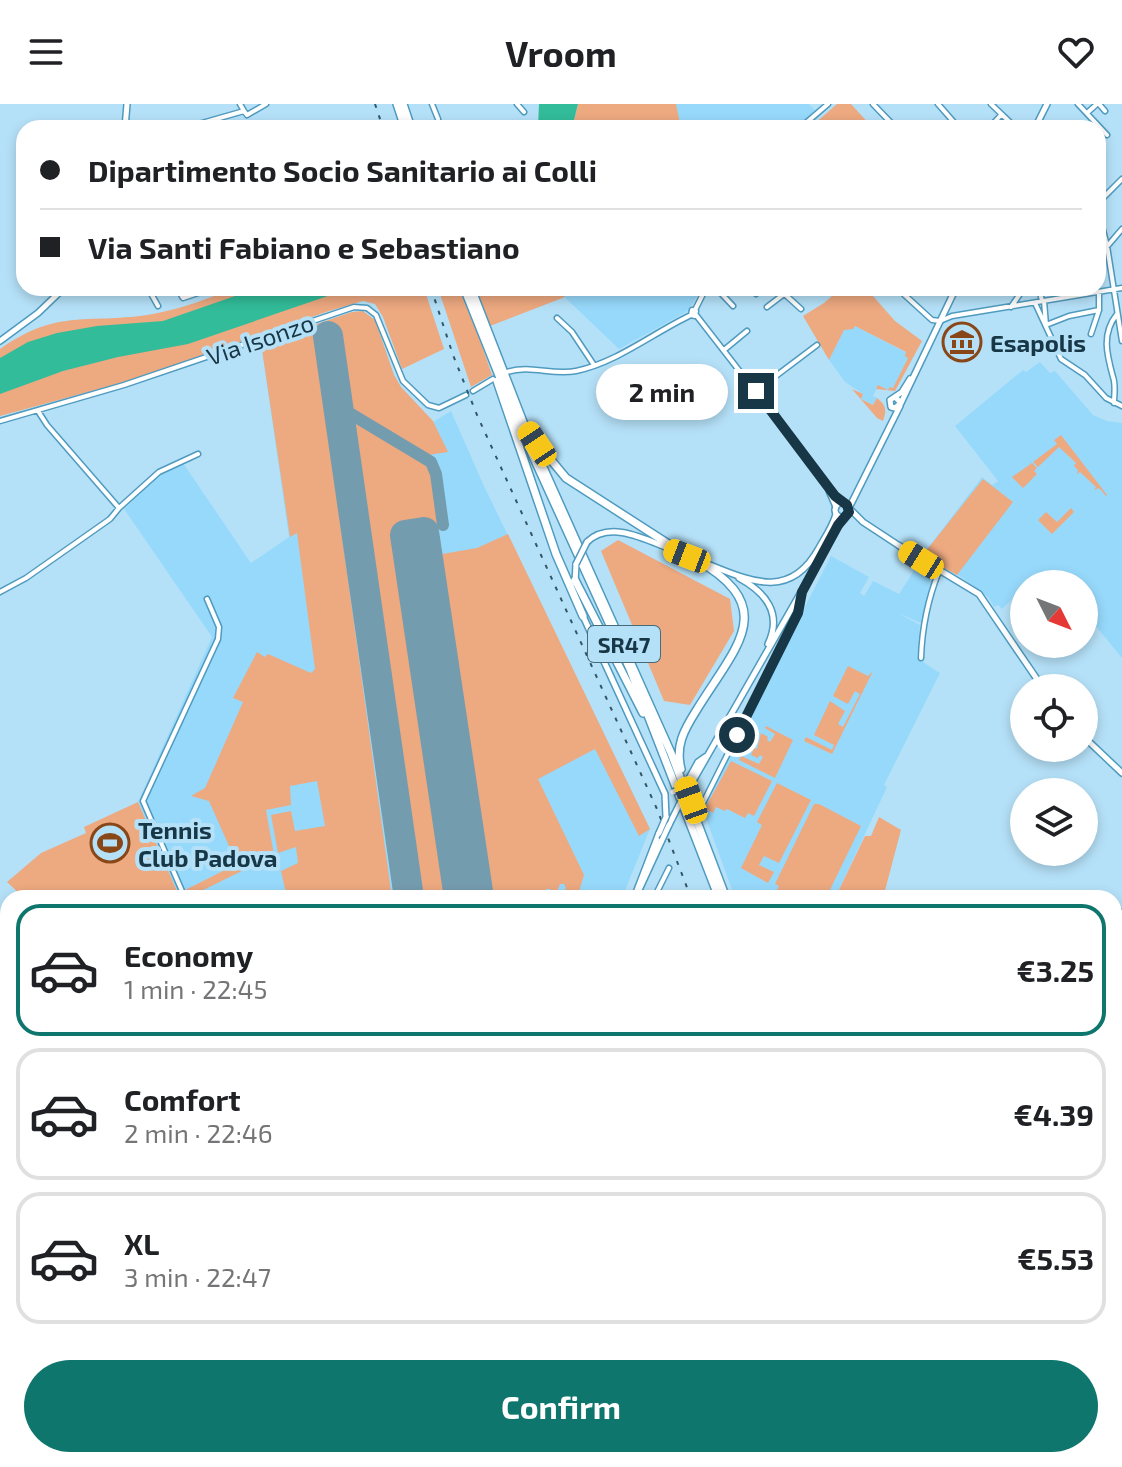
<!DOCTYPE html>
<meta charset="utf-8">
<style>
:root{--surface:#fff;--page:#f2f2f2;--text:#202124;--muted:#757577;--line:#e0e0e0;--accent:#0f766e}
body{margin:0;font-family:"Exo 2",sans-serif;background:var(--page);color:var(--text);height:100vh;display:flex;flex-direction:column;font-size:30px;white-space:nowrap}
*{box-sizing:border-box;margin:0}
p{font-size:26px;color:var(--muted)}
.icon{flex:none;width:44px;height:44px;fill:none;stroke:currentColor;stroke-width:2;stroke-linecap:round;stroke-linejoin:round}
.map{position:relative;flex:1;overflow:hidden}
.drawer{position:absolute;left:0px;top:786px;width:1122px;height:578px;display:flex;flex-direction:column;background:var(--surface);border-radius:24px 24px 0 0;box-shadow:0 4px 12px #0003}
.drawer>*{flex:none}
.top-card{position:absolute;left:16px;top:16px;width:1090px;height:176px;border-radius:24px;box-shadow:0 4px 12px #0003;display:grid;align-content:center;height:176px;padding:0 24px;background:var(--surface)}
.needle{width:52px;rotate:132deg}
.fabs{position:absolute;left:1010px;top:466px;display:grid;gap:16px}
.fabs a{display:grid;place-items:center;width:88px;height:88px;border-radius:50%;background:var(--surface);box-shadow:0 4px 12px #0003;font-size:40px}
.end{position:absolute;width:36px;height:36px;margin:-18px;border:10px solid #183746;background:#fff;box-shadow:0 0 0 4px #fff}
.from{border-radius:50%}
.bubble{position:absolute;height:56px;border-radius:28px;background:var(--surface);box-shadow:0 4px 12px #0003;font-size:26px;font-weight:700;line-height:56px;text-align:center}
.car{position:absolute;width:24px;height:48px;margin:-24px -12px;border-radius:10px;box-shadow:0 0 6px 2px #0007;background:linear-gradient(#f5c518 24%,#345 0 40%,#f5c518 0 76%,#345 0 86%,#f5c518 0)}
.top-card b{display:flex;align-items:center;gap:28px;height:76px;font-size:30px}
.top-card b+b{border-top:2px solid var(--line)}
.top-card i{width:20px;height:20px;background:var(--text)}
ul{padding:14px 0 0;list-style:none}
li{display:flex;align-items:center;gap:24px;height:132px;margin:0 16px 12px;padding:0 8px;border:4px solid var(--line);border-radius:24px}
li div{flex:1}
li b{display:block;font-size:30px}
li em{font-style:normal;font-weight:700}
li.on{border-color:var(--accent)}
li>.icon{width:72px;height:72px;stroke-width:1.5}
.button{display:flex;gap:16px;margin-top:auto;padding:16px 24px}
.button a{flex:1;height:92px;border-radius:48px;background:var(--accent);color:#fff;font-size:32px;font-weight:700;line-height:92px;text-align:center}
header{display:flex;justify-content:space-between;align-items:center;height:104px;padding:0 24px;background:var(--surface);font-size:36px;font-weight:700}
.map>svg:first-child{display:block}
</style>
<header><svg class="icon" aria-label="menu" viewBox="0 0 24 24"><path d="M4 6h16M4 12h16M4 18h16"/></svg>Vroom<svg class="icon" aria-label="heart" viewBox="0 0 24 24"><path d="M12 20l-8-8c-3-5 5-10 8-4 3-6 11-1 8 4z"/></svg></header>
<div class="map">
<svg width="1122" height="1363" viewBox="0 0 1122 1363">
<rect width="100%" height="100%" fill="#b5e1f8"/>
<path fill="#97d9fb" d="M 652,0 L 809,0 L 816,7 L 796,24 L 664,24 Z
M 555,184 L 702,184 L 688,207 L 619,245 Z
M 357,207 L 375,216 L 394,271 L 401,283 L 433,318 L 451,307 L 484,382 L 650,725 L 622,794 L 180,794 L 138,698 L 212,533 L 124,405 L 160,371 L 183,359 L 251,459 L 289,433 L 261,239 Z
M 855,222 L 907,249 L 909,253 L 893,285 L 888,286 L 878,282 L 873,292 L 877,294 L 874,301 L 861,295 L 863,290 L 845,278 L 829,256 L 844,225 Z
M 1040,258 L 1050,269 L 1055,267 L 1093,311 L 1107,317 L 1122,319 L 1122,554 L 1090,515 L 1084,519 L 1084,480 L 1024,480 L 1024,491 L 1020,487 L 1002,505 L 998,501 L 994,503 L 988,493 L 961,473 L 922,452 L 982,373 L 992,381 L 998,377 L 955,322 L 1023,266 L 1026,268 Z
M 831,452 L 869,473 L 860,489 L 864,492 L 873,477 L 899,490 L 917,462 L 936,473 L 929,491 L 923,520 L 898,509 L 920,521 L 917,554 L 940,569 L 884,681 L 887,683 L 835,794 L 735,794 L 702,703 Z
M 484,1356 L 909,1356 L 911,1363 L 763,1363 L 751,1359 L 752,1363 L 491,1363 Z"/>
<path fill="#eda980" d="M 578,0 L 676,0 L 681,24 L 572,24 Z
M 837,0 L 851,0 L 872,23 L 816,24 L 813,21 Z
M 236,184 L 424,184 L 444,245 L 402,265 L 383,213 L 375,200 L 363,197 L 329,207 L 125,278 L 0,312 L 0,245 C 60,203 89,221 153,210 C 181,205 209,194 236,184 Z
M 438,184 L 462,184 L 492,271 L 471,283 Z
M 475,184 L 555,184 L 565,193 L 490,222 Z
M 841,184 L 866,184 L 895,217 L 922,237 L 895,287 L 876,285 L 878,281 L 888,286 L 890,283 L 893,284 L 908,254 L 905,252 L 906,248 L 855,222 L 853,225 L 844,226 L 829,256 L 803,212 L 824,199 Z
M 363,207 L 375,216 L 394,271 L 401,283 L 433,317 L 448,348 L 428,351 L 442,450 L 477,444 L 508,430 L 650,725 L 639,732 L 595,645 L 538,675 L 584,771 L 577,794 L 560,792 L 566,784 L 564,780 L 560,780 L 556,790 L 550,785 L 546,785 L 545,792 L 554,794 L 479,794 L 424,428 L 405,431 L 459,794 L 423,794 L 340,225 L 314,230 L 392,794 L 287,794 L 281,767 L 298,759 L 296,743 L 278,749 L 271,711 L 291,707 L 295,727 L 325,722 L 317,677 L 290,682 L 291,701 L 266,706 L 274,751 L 189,793 L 185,786 L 237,760 L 209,697 L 191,692 L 205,684 L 243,598 L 233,594 L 257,548 L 265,553 L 268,550 L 311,569 L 315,565 L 297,429 L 290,433 L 261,239 L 352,208 Z
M 852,285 L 863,290 L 861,295 L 873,301 L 877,294 C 886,301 887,306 883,317 L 877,314 Z
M 1061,331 L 1107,391 L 1106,392 L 1099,384 L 1094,386 L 1096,383 L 1080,368 L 1077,370 L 1078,366 L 1074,362 L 1076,359 L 1059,343 L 1038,363 L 1033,358 L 1057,340 L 1054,336 Z
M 1032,359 L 1037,364 L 1034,367 L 1037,370 L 1023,384 L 1012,373 Z
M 983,375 L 1013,398 L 957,471 L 922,452 Z
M 1071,404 L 1074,408 L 1052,430 L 1038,416 L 1046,408 L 1057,418 Z
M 618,436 L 730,495 L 734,527 L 690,601 L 664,597 L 601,447 Z
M 848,562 L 868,572 L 873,567 L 832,650 L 804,637 L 806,633 L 832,646 L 834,641 L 814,631 L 830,597 L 845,607 L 838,620 L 843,623 L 860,590 L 855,587 L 848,600 L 833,592 Z
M 766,622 L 793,636 L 775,674 L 739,656 L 741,652 L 759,660 L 763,653 L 760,651 L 758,654 L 751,651 L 754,644 L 757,645 L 761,629 L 768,633 L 767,636 L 770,638 L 775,630 L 765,624 Z
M 731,657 L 772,677 L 754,712 L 748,709 L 745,714 L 727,705 L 725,707 L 716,703 L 713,709 L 705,704 Z
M 777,679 L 811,696 L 779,759 L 764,752 L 759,761 L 774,768 L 768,779 L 741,764 L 762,721 L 757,718 Z
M 138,698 L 180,794 L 24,794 L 7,778 L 41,749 L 86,729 L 84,723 Z
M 814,700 L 819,700 L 861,722 L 826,794 L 802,794 L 785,786 L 783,789 L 777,786 L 779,782 L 775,780 Z
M 879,713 L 901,726 L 883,794 L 835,794 L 865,732 L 871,732 Z
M 0,831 L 8,838 L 8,973 L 0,982 Z
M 1117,1243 L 1122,1251 L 1122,1279 L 1114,1284 L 1114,1246 Z
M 703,1356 L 740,1357 L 751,1363 L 702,1363 Z"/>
<path fill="#32bc99" d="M 539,0 L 578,0 L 572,24 L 538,24 Z
M 258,184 L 351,184 L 188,240 L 118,253 L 63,267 L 0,290 L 0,254 L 28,238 L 57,229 L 97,222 L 163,217 Z"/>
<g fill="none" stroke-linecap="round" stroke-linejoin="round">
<path stroke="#749caf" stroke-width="12" d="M 340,316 L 343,309 L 351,310 L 431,358 L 436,370 L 443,421"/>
<path stroke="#749caf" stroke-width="30" d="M 328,232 L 409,794
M 459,794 L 405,431 L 424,428 L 479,794"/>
<g stroke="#4f9bbf" stroke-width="7">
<path id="street" d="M 432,0 L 438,15
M 517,0 L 524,8
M 873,0 L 896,24
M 938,0 L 959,24
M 991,0 L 1016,24
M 1078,0 L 1107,31
M 1099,0 L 1105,7
M 244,7 L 247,11 L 266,0
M 1087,9 L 1097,0
M 188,23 L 244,7 L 240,0
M 800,24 L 828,0
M 989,24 L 1001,11
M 1098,99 L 1122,75
M 1098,106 L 1107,142 L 1122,237
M 1098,153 L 1122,125
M 148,184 L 158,202
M 177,184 L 183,194 L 213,184
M 716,184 L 733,202
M 778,184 L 801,205
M 897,184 L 932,216 L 940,217 L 952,212 L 1122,184
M 1039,184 L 1042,197
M 756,190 L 761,184
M 1065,192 L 1072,184
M 1044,197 L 1046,221
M 1035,199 L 1061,255 L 1085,271 L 1106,294 L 1122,302
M 767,203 L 784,190
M 1011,203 L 1024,184
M 695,206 L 706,184
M 696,211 L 842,399
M 557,214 L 572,228 L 594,261
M 1046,221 L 1069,212 L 1099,206
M 1091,230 L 1099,206 L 1099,188
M 724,246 L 747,227
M 507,268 C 531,260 552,272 576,267 C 618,258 653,229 691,211 L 695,212 L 696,207 L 692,206 L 691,211
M 473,287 L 493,275
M 756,287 L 817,241
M 1114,299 C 1114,291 1116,281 1113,273 C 1107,251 1101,230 1117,210
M 38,307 L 47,321 L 119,404
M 0,317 L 124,281 L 354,203 L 367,204 L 376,211 L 403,277 L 428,301 L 439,304 L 466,291
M 829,388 L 836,404
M 0,488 L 26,474 L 110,415 L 119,404 L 159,368 L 198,350
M 921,554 C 922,523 928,495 939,467
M 700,705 L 790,526 L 798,509 L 801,491
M 185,794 L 143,697 L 218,535 L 219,523 L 207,495
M 654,794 L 669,764
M 1114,813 L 1122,808
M 1114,861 L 1122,854
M 0,995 L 8,1002
M 0,1092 L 8,1098
M 0,1134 L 8,1140
M 0,1163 L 8,1169
M 1114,1199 L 1122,1191
M 0,1211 L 8,1218
M 1114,1230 L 1122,1244
M 0,1244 L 8,1228
M 0,1265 L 8,1271
M 0,1311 L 8,1286
M 1114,1313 L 1122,1308
M 0,1335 L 8,1341
M 29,1356 L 38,1363
M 66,1356 L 74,1363
M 200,1356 L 206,1363
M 250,1356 L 255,1363
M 278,1356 L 283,1363
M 372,1356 L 378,1363
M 1049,1356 L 1053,1363
M 1110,1360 L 1112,1363
M 341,1362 L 355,1362 L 368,1356
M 52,1363 L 54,1356
M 157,1363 L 165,1356
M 284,1363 L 292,1356
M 947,1363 L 954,1356"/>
</g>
<g stroke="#4f9bbf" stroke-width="8">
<path id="secondary" d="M 125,24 L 127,0
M 1035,24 L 1047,0
M 0,237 L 38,209 L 64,184
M 895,293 L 901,299 L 895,304 L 891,303 L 890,296 L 902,288 L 910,275
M 901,299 L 956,184
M835 406a7 7 0 1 1 14 0a7 7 0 1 1-14 0Z
M 849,404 L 863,418 L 898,441 L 979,490 L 1043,584
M 849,404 L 900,302
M 587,438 C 611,415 648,437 673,446
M 705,459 C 750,477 790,497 819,444 C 825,433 833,422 836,410
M 739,474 C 765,488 783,509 768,540
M 575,479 L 576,460
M 583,512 L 665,690 L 666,713
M 1084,633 L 1122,669
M 687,678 L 698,658 L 705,653
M 689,684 L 844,413
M 669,721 L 679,701
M 639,786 L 662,736
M 634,794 L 659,729
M 341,1363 L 342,1356"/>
</g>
<g stroke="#4f9bbf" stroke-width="10">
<path id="highway" d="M 397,0 L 405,24
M 403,0 L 411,24
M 464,184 L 518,319 L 630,565 L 719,794
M 471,184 L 525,323 L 671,649 L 726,794
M 497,277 L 556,450 L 583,512
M 537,339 L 566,374 L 687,452
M 575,476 L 643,609
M 681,665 C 675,642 684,626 696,607 C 735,543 782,504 695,455
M 914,1356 L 916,1363
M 920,1356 L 923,1363"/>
</g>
<use href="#street" stroke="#fff" stroke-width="4"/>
<use href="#secondary" stroke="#fff" stroke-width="5"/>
<use href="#highway" stroke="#fff" stroke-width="7"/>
<path stroke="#345666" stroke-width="2" stroke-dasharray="4 8" stroke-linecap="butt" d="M 375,0 L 383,24
M 431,184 L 453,251 L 477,311 L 657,705 L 691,794
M 843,1356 L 846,1363"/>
<g stroke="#4f9bbf" stroke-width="8" stroke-linecap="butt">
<path id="secondary-bridge" d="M 576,460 L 587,438
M 673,688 L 680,685 L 687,678
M 679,701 L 689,684
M 659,729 L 666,713
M 662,736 L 669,721"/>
</g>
<use href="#secondary-bridge" stroke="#fff" stroke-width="5"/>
</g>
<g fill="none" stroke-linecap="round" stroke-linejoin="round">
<path stroke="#183746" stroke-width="10" d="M 737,631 L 798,509 L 802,488 L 838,421 L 849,408 L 847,401 L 835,392 L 756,287"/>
</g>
<defs>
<g id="museum-ring" transform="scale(2)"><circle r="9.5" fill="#b5e1f8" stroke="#894617" stroke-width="1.5"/><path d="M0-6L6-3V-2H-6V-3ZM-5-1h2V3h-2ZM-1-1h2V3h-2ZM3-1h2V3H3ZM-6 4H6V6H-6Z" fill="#894617"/></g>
<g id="stadium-ring" transform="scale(2)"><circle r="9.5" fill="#b5e1f8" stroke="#894617" stroke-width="1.5"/><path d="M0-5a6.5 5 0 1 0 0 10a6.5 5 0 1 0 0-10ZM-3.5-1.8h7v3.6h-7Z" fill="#894617"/></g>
</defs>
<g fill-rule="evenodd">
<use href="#museum-ring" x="962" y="238"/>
<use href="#stadium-ring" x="110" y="739"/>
</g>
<g text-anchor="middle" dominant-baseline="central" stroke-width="8" stroke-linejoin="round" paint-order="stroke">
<rect fill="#b5e1f8" stroke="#476a7b" stroke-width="2" x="588" y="522" width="72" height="36" rx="6"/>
<g font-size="22" font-weight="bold" fill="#183746">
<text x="624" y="540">SR47</text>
</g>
<g font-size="24" fill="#183746" stroke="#b5e1f8">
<text transform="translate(260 235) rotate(-19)">Via Isonzo</text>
</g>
<g font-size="24" font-weight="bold" fill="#183746" stroke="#b5e1f8" text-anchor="start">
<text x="990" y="238">Esapolis</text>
<text x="138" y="725">Tennis<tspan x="138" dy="28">Club Padova</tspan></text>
</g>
</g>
</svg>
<div class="fabs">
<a><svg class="needle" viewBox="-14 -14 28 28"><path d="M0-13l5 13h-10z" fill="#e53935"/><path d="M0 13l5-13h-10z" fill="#757577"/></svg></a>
<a><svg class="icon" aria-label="locate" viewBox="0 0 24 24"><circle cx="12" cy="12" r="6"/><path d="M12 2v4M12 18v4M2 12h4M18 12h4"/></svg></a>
<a><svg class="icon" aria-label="layers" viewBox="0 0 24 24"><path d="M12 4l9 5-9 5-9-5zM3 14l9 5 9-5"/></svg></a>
</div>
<i class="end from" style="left:737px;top:631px"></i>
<i class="end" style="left:756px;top:287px"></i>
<div class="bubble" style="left:596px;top:260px;width:132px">2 min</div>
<i class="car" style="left:537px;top:340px;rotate:326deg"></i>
<i class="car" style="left:687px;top:452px;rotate:291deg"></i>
<i class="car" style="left:921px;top:456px;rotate:302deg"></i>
<i class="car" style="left:691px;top:696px;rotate:340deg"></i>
<div class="top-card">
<b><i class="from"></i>Dipartimento Socio Sanitario ai Colli</b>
<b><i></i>Via Santi Fabiano e Sebastiano</b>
</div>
<section class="drawer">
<ul>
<li class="on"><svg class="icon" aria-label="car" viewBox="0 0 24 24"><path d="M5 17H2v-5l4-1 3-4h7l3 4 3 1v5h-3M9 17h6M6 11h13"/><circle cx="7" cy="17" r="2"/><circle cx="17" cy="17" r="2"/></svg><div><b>Economy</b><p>1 min · 22:45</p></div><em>€3.25</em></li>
<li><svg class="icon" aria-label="car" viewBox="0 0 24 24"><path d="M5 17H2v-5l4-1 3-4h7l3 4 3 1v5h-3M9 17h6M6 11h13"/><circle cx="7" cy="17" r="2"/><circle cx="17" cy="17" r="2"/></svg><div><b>Comfort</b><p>2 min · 22:46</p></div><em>€4.39</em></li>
<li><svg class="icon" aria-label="car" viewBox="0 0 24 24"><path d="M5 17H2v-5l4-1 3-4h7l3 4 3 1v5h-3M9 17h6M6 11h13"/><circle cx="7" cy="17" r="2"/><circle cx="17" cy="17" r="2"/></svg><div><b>XL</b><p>3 min · 22:47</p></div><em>€5.53</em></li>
</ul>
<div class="button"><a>Confirm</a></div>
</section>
</div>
